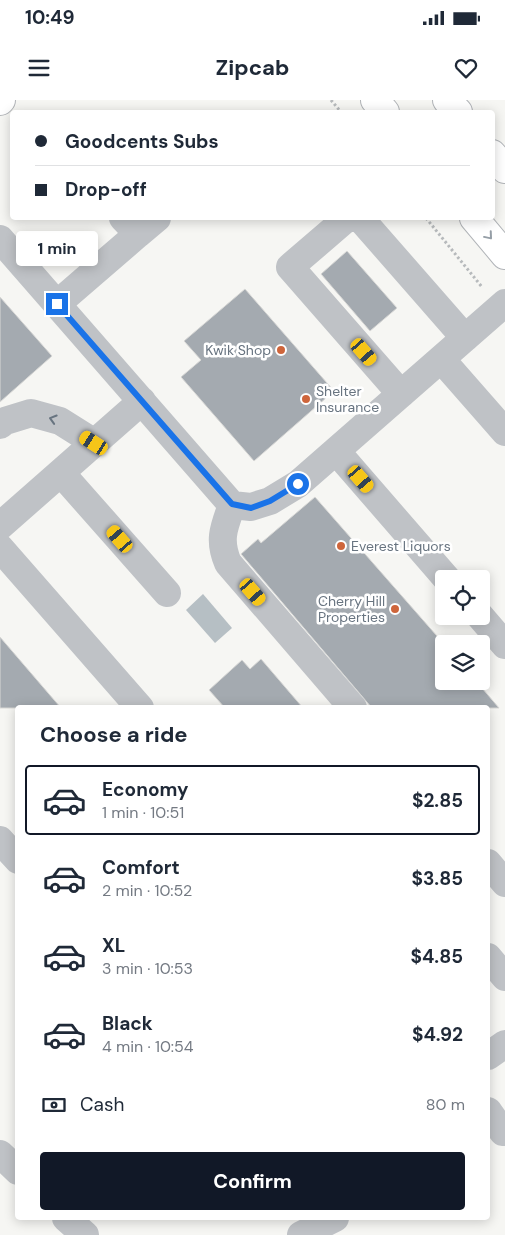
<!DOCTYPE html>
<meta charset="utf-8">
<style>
:root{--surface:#fff;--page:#f2f2f3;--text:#1f2937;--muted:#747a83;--line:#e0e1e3;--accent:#111827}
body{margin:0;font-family:"DM Sans",sans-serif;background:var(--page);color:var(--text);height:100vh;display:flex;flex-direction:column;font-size:19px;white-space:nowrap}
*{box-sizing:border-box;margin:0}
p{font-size:16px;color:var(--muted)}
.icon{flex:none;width:28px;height:28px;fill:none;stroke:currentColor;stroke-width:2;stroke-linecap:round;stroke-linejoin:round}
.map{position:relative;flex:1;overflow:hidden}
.panel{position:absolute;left:15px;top:605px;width:475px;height:515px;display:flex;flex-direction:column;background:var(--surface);border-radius:5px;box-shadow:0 2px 12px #0003}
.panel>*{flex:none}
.banner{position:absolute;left:10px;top:10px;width:485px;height:110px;border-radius:5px;box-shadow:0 2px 12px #0003;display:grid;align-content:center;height:110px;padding:0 25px;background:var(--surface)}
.fabs{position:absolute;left:435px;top:470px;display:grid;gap:10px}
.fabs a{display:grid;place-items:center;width:55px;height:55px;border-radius:5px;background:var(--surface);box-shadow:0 2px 12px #0003;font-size:25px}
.end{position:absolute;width:22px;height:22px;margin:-11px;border:6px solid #1a73e8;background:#fff;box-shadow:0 0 0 2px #fff}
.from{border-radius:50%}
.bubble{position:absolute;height:35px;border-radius:5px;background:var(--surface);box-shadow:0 2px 12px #0003;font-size:16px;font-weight:700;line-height:35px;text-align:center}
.car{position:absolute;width:15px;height:30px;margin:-15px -8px;border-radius:6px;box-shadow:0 0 4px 1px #0007;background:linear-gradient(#f5c518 24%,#345 0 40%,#f5c518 0 76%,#345 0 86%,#f5c518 0)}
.banner b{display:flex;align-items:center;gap:18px;height:48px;font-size:19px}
.banner b+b{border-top:1px solid var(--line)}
.banner i{width:12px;height:12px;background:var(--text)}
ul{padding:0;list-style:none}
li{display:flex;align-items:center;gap:15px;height:70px;margin:0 10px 8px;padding:0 15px;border:2px solid transparent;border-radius:5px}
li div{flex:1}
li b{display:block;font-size:19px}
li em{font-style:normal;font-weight:700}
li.on{border-color:var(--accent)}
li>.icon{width:45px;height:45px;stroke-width:1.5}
h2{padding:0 25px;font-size:22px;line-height:60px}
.pay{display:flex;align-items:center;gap:12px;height:55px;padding:0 25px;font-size:19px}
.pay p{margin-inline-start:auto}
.action{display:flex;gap:10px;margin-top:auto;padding:10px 25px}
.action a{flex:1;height:58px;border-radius:5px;background:var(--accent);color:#fff;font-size:20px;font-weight:700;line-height:58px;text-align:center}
.status{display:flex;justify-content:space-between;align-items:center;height:35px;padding:0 25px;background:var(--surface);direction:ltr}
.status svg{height:14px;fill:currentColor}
header{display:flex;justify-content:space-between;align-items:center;height:65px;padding:0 25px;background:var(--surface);font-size:22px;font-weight:700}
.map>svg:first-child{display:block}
</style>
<div class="status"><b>10:49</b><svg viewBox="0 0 49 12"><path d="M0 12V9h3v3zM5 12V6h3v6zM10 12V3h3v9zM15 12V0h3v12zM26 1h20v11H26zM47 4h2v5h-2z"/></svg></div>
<header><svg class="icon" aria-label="menu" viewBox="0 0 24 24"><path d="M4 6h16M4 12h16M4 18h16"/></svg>Zipcab<svg class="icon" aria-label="heart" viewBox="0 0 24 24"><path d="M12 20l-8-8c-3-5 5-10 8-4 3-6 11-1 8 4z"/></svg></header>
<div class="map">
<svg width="505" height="1135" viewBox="0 0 505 1135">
<rect width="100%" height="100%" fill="#f6f6f3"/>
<path fill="#b6bfc4" d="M 203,494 L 232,528 L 215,543 L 186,510 Z"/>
<path fill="#a4aab0" stroke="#d7d7d5" d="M 347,151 L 397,208 L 370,231 L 321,174 Z
M 245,189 L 334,291 L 254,361 L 181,277 L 201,260 L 184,241 Z
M 0,197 L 52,256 L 0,302 Z
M 315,397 L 444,544 L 444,581 L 476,581 L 499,608 L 372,608 L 241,454 L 258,439 L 261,443 Z
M 0,537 L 61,608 L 0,608 Z
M 261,559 L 303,608 L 225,608 L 209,590 L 242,560 L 250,569 Z"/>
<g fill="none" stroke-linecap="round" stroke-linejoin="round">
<g stroke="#b1b4b8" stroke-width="30">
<path id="major" d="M 375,0 L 385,12
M 447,0 L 458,12
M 0,1 L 1,0
M 492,54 L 505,69
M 474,118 L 505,155"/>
</g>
<path stroke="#b7babc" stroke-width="3" stroke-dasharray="2.5 2.5" stroke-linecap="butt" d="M 331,0 L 341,12
M 426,118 L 482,187"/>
<path stroke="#bfc2c6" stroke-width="28" d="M 347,118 L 290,167 L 401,294
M 360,118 L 465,238
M 138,134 L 157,118
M 0,139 L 232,405 L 251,407 L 270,401 L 298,384 L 505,203
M 57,204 L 138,134 L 123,118
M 441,259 L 505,332
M 0,325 L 5,321 L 31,313 L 60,321 L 95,343
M 336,351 L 447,479
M 61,373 L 167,493
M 232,405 C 224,427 218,440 228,463 L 353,608
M 0,426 L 142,301
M 0,448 L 140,608
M 480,516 L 505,545
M 0,740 L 18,760
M 488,763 L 505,783
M 488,857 L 505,877
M 488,956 L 505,944
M 488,1011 L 503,1032
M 0,1054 L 18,1071
M 66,1118 L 85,1135
M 301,1135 L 335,1118"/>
<use href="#major" stroke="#fff" stroke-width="28"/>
</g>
<defs><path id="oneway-chevron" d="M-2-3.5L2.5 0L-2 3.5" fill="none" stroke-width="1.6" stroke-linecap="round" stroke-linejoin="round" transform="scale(1.25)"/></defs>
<use stroke="#959ea6" href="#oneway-chevron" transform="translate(489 136) rotate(50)"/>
<use stroke="#687480" href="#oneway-chevron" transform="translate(53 319) rotate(-163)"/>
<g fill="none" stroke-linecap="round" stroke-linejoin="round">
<path stroke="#1a73e8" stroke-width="6" d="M 57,204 L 232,404 L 251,408 L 270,401 L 298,384"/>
</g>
<g fill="#ce653b" stroke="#fff" stroke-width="2">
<circle cx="281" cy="250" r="5"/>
<circle cx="306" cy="299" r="5"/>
<circle cx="341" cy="446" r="5"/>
<circle cx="395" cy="509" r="5"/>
</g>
<g text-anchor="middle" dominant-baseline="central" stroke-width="5" stroke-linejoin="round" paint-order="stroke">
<g font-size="14" fill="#687480" stroke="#fff" text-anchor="end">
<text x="271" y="250">Kwik Shop</text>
<text x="316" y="291" text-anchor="start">Shelter<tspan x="316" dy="16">Insurance</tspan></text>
<text x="351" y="446" text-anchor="start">Everest Liquors</text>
<text x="385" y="501">Cherry Hill<tspan x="385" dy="16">Properties</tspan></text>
</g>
</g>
</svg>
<div class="fabs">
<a><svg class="icon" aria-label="locate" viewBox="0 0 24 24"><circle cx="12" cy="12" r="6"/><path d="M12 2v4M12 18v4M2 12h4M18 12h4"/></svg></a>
<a><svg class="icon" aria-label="layers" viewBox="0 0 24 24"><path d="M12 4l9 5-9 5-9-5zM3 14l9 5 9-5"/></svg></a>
</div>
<i class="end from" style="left:298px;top:384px"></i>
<i class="end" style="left:57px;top:204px"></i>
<div class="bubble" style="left:16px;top:131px;width:82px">1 min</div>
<i class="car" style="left:364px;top:252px;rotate:139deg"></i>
<i class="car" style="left:94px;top:343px;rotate:303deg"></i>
<i class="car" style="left:361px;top:379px;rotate:139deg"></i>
<i class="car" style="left:120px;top:439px;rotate:319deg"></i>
<i class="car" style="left:253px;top:492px;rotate:139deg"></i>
<div class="banner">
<b><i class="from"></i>Goodcents Subs</b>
<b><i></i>Drop-off</b>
</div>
<section class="panel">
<h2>Choose a ride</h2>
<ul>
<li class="on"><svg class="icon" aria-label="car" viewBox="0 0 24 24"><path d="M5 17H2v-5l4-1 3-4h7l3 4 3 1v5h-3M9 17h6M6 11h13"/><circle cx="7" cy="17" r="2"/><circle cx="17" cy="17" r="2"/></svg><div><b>Economy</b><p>1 min · 10:51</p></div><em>$2.85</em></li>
<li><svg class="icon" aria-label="car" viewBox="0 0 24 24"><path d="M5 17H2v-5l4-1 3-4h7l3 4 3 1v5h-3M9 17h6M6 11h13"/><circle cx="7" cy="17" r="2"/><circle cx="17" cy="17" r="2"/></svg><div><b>Comfort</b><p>2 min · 10:52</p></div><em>$3.85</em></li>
<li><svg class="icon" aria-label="car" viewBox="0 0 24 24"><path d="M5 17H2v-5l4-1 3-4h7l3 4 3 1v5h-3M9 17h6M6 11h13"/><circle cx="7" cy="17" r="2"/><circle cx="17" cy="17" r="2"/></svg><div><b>XL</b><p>3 min · 10:53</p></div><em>$4.85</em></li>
<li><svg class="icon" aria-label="car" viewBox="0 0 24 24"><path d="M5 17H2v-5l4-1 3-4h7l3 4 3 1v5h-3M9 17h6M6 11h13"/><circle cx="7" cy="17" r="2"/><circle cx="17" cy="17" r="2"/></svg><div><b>Black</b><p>4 min · 10:54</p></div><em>$4.92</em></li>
</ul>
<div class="pay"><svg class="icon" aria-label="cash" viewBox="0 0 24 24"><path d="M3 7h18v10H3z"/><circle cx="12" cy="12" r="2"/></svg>Cash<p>80 m</p></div>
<div class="action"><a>Confirm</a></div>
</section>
</div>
